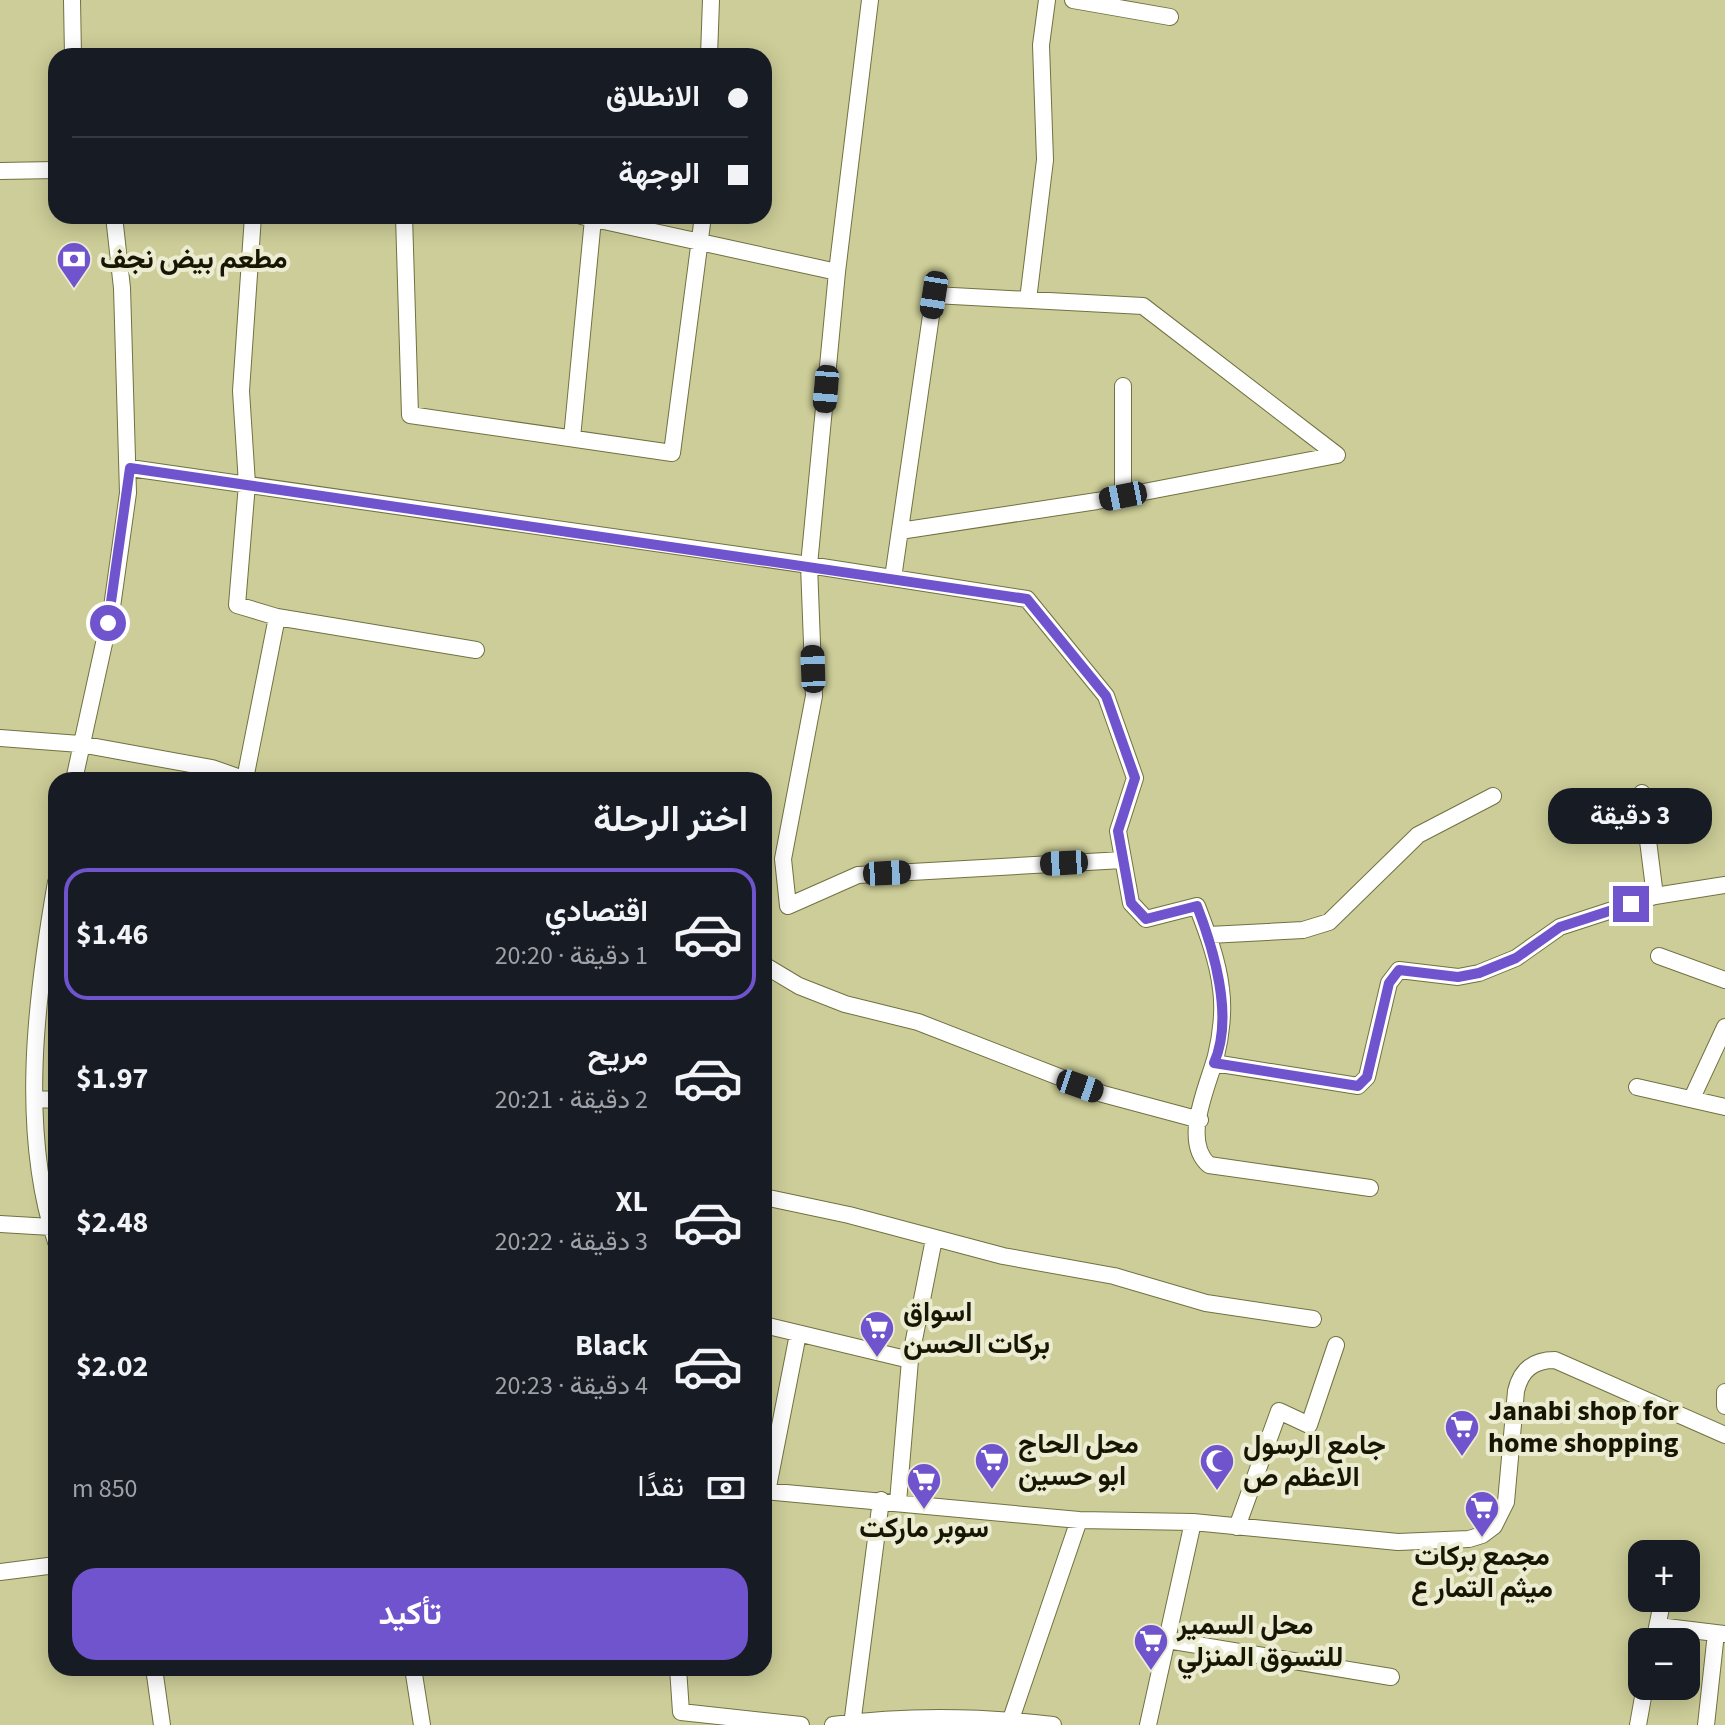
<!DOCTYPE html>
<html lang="ar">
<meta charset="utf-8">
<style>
:root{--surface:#171b24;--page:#20242c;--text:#f1f3f6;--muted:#9ea1a6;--line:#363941;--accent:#6f54ce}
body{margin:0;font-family:"Source Sans 3",Vazirmatn,sans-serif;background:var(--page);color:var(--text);direction:rtl;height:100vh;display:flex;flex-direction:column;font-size:30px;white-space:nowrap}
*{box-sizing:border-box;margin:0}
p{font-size:26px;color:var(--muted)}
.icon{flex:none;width:44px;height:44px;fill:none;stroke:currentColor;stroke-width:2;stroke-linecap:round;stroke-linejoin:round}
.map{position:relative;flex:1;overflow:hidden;direction:ltr}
.sheet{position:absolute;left:48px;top:772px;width:724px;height:904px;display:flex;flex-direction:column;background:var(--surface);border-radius:24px;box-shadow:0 4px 20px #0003;direction:rtl}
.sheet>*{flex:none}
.hud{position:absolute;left:48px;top:48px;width:724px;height:176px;border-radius:24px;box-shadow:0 4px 20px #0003;direction:rtl;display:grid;align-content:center;height:176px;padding:0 24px;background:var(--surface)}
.controls{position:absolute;left:1628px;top:1540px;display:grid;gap:16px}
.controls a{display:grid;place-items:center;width:72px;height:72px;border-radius:16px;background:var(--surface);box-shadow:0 4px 20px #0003;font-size:40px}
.end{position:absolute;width:36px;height:36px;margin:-18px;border:10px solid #6f54ce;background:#fff;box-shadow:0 0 0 4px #fff}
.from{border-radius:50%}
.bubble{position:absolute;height:56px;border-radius:24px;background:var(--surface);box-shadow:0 4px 20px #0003;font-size:26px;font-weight:700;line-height:56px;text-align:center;direction:rtl}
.car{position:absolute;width:24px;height:48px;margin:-24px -12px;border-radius:10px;box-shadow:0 0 6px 2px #0007;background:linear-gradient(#222 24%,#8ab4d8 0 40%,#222 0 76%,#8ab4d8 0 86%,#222 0)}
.hud b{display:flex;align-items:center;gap:28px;height:76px;font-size:30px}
.hud b+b{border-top:2px solid var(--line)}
.hud i{width:20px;height:20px;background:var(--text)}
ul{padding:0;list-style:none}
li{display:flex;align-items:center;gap:24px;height:132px;margin:0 16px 12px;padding:0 8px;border:4px solid transparent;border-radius:24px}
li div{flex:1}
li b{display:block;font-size:30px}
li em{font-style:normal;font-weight:700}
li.on{border-color:var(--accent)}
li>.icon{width:72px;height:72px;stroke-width:1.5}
h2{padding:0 24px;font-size:36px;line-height:96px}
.pay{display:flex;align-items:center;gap:20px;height:88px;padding:0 24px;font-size:30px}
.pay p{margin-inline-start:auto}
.cta{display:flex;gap:16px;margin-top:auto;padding:16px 24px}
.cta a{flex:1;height:92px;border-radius:24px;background:var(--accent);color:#fff;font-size:32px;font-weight:700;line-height:92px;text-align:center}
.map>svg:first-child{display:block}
</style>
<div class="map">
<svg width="1725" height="1725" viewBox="0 0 1725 1725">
<rect width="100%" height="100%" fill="#cccd98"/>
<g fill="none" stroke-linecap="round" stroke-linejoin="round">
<g stroke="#717240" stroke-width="18">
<path id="minor" d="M 72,0 L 73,56
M 1073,0 L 1170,17
M 709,56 L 711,0
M 0,171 L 56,170
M 404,216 L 410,415 L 672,453 L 703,216
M 581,216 L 837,272
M 1028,300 L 1045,160 L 1041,45 L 1047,0
M 572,438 L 593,219
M 130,468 L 809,565 L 837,272 L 870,0
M 1123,496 L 1123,386
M 900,531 L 1097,501 L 1337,455
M 893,578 L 934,295 L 1143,306 L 1337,455
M 277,617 L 476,650
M 0,738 L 80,744 L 212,768 L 246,780
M 245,779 L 277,617 L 237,605 L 247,484 L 241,391 L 253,216
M 74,780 L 112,607 L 128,493 L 122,288 L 114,216
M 1642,793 L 1655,896
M 1123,860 L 858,875 L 788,906 L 783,859 L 814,696 L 809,565 L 1027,599 L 1106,696 L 1135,778 L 1118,831 L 1131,903 L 1146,919 L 1197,906 C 1207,932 1218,961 1221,989 C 1224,1009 1221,1036 1216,1056 C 1208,1086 1181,1141 1209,1165 L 1370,1188
M 56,882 C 36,997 19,1130 56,1242
M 1209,935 L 1303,930 L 1329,922 L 1418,835 L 1493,796
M 1659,956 L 1725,980
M 764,965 L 799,986 L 845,1004 L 918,1022 L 1103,1094 L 1200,1120
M 1214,1063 L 1358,1086 L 1367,1077 L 1389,983 L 1399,970 L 1458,977 L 1479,973 L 1516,958 L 1560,927 L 1655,896 L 1725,885
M 1637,1087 L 1725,1107
M 1692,1098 L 1725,1027
M 37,1099 L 56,1100
M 764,1197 L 849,1215 L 1003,1256 L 1114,1276 L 1206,1303 L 1313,1319
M 0,1224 L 51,1227
M 764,1325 L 910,1360
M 1725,1392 L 1725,1406
M 764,1491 L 1079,1520 L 1193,1522 L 1398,1542 L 1469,1539 L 1482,1535 L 1494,1526 L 1506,1502 L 1516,1391 C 1521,1370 1533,1360 1555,1360 L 1725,1435
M 767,1492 L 798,1334
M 898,1502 L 910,1360 L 934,1239
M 1237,1527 L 1279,1411 L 1309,1425 L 1336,1345
M 0,1572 L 56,1565
M 1658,1626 L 1724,1634
M 1167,1640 L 1391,1677
M 1654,1642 L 1663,1598
M 154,1668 L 162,1725
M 413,1668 L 422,1725
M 678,1668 L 681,1712 L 801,1725
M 833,1725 C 906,1715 979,1716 1053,1725
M 852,1725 L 881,1500
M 1009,1725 L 1079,1520
M 1148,1725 L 1193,1522
M 1638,1725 L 1645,1686
M 1706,1725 L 1716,1633"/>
</g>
<use href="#minor" stroke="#fff" stroke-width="16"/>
</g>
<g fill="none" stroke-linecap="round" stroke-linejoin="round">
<path stroke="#6f54ce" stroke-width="10" d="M 108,623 L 130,468 L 1027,599 L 1106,696 L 1135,778 L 1118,831 L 1131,903 L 1146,919 L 1197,906 C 1214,950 1234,1018 1214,1063 L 1358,1086 L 1367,1077 L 1389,983 L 1399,970 L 1458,977 L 1479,973 L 1516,958 L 1560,927 L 1631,904"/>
</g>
<defs>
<g id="bank-pin" transform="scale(1.8)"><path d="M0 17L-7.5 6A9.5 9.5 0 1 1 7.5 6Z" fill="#6f54ce" stroke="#ebecd1"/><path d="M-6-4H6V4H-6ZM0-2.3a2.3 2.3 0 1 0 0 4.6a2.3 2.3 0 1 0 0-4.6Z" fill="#fff"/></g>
<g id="supermarket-pin" transform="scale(1.8)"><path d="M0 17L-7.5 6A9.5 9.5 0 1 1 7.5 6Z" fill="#6f54ce" stroke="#ebecd1"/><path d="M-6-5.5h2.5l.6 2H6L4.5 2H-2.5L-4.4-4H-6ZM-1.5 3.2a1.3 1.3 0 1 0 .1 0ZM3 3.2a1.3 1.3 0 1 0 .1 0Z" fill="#fff"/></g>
<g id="mosque-pin" transform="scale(1.8)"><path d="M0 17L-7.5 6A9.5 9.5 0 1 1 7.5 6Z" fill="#6f54ce" stroke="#ebecd1"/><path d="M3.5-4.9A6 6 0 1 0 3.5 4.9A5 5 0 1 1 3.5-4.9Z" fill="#fff"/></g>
</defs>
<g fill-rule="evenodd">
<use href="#bank-pin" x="74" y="259"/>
<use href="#supermarket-pin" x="877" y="1328"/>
<use href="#supermarket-pin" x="1462" y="1427"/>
<use href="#supermarket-pin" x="992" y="1460"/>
<use href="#mosque-pin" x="1217" y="1461"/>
<use href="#supermarket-pin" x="924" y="1480"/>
<use href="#supermarket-pin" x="1482" y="1508"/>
<use href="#supermarket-pin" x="1151" y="1641"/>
</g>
<g text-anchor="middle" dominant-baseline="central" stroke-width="8" stroke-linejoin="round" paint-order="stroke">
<g font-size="28" font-weight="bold" fill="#161603" stroke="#ebecd1" text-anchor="start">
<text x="100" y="259">مطعم بيض نجف</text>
<text x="903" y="1312">اسواق<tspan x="903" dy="32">بركات الحسن</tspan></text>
<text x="1488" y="1411">Janabi shop for<tspan x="1488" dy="32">home shopping</tspan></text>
<text x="1018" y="1444">محل الحاج<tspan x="1018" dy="32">ابو حسين</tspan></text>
<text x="1243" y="1445">جامع الرسول<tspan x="1243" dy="32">الاعظم ص</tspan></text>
<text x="924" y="1528" text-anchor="middle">سوبر ماركت</text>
<text x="1482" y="1556" text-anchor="middle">مجمع بركات<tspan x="1482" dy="32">ميثم التمار ع</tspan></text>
<text x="1177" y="1625">محل السمير<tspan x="1177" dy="32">للتسوق المنزلي</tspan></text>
</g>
</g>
</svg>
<div class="controls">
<a>+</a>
<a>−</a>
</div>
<i class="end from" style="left:108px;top:623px"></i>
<i class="end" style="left:1631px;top:904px"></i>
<div class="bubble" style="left:1548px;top:788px;width:164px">3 دقيقة</div>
<i class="car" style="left:934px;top:295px;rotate:189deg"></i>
<i class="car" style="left:826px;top:389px;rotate:185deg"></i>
<i class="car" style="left:1123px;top:496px;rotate:259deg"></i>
<i class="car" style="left:813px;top:669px;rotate:358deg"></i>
<i class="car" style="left:1064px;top:863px;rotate:267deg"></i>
<i class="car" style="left:887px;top:873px;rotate:87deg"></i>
<i class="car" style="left:1080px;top:1086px;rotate:109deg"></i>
<div class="hud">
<b><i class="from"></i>الانطلاق</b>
<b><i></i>الوجهة</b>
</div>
<section class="sheet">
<h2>اختر الرحلة</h2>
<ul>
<li class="on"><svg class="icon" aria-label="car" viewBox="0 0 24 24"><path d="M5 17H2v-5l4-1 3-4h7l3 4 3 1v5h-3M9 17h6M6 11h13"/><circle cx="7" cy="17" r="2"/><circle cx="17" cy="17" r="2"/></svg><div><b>اقتصادي</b><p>1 دقيقة · 20:20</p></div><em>$1.46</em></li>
<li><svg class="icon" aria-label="car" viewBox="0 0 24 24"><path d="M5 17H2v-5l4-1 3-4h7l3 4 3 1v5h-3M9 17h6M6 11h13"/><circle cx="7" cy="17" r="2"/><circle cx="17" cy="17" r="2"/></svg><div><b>مريح</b><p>2 دقيقة · 20:21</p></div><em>$1.97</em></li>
<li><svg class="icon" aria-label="car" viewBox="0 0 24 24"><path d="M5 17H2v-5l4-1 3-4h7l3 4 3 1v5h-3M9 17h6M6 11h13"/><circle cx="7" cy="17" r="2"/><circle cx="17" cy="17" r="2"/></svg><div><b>XL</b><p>3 دقيقة · 20:22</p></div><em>$2.48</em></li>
<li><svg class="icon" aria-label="car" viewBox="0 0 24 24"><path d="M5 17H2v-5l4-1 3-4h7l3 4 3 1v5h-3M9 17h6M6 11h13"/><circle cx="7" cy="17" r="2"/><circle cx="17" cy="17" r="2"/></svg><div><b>Black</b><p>4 دقيقة · 20:23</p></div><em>$2.02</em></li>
</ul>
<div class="pay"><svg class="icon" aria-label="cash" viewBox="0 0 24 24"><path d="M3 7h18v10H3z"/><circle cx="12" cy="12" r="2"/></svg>نقدًا<p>850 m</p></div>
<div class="cta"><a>تأكيد</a></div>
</section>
</div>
